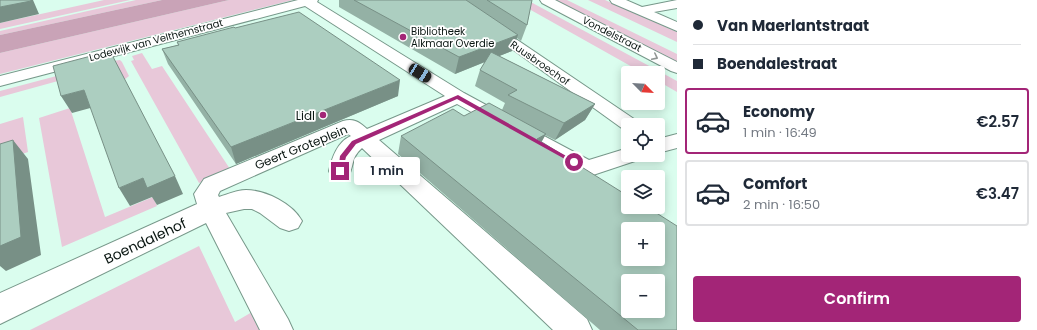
<!DOCTYPE html>
<meta charset="utf-8">
<style>
:root{--surface:#fff;--page:#f6f6f7;--text:#1f2937;--muted:#747a83;--line:#e0e1e3;--accent:#a32577}
body{margin:0;font-family:Poppins,sans-serif;background:var(--page);color:var(--text);height:100vh;display:flex;flex-direction:column;font-size:15px;white-space:nowrap}
*{box-sizing:border-box;margin:0}
p{font-size:13px;color:var(--muted)}
.icon{flex:none;width:22px;height:22px;fill:none;stroke:currentColor;stroke-width:2;stroke-linecap:round;stroke-linejoin:round}
.map{position:relative;flex:1;overflow:hidden}
.sheet{display:flex;flex-direction:column;background:var(--surface);width:360px}
.sheet>*{flex:none}
.banner{display:grid;align-content:center;height:88px;padding:0 16px;background:var(--surface)}
.needle{width:26px;rotate:114deg}
.controls{position:absolute;left:621px;top:66px;display:grid;gap:8px}
.controls a{display:grid;place-items:center;width:44px;height:44px;border-radius:4px;background:var(--surface);box-shadow:0 2px 10px #0003;font-size:20px}
.end{position:absolute;width:18px;height:18px;margin:-9px;border:5px solid #a32577;background:#fff;box-shadow:0 0 0 2px #fff}
.from{border-radius:50%}
.bubble{position:absolute;height:28px;border-radius:4px;background:var(--surface);box-shadow:0 2px 10px #0003;font-size:13px;font-weight:600;line-height:28px;text-align:center}
.car{position:absolute;width:12px;height:24px;margin:-12px -6px;border-radius:5px;box-shadow:0 0 3px 1px #0007;background:linear-gradient(#222 24%,#8ab4d8 0 40%,#222 0 76%,#8ab4d8 0 86%,#222 0)}
.banner b{display:flex;align-items:center;gap:14px;height:38px;font-size:15px}
.banner b+b{border-top:1px solid var(--line)}
.banner i{width:10px;height:10px;background:var(--text)}
ul{padding:0;list-style:none}
li{display:flex;align-items:center;gap:12px;height:66px;margin:0 8px 6px;padding:0 8px;border:2px solid var(--line);border-radius:4px}
li div{flex:1}
li b{display:block;font-size:15px}
li em{font-style:normal;font-weight:600}
li.active{border-color:var(--accent)}
li>.icon{width:36px;height:36px;stroke-width:1.5}
.cta{display:flex;gap:8px;margin-top:auto;padding:8px 16px}
.cta a{flex:1;height:46px;border-radius:4px;background:var(--accent);color:#fff;font-size:16px;font-weight:600;line-height:46px;text-align:center}
main{display:flex;flex:1;min-height:0}
.map>svg:first-child{display:block}
</style>
<main>
<div class="map">
<svg width="677" height="330" viewBox="0 0 677 330">
<rect width="100%" height="100%" fill="#dafdee"/>
<path fill="#e8c8d9" d="M 104,0 L 130,0 L 0,29 L 0,23 Z
M 136,0 L 162,0 L 0,35 L 0,31 Z
M 229,0 L 293,0 L 0,74 L 0,53 Z
M 513,0 L 527,0 L 677,81 L 677,92 L 658,81 L 658,73 L 643,73 Z
M 551,0 L 567,0 L 677,54 L 677,65 Z
M 588,0 L 605,0 L 677,32 L 677,42 Z
M 142,53 L 152,69 L 162,66 L 230,169 L 199,183 L 131,61 L 134,60 L 132,56 Z
M 120,60 L 122,62 L 129,76 L 124,80 L 116,65 L 0,97 L 0,91 L 113,61 Z
M 70,108 L 105,217 L 153,197 L 157,206 L 62,247 L 39,118 Z
M 23,117 L 28,152 L 0,162 L 0,124 Z
M 199,246 L 235,322 L 252,312 L 261,330 L 30,330 Z"/>
<path fill="#c9a3b7" d="M 162,0 L 229,0 L 0,53 L 0,35 Z"/>
<g fill="none" stroke-linecap="round" stroke-linejoin="round">
<g stroke="#77988a" stroke-width="2">
<path id="minor" d="M 298,0 L 318,0 L 317,2 L 464,93 L 512,119 L 515,123 L 512,127 L 505,129 L 498,127 L 457,104 L 379,140 L 587,319 L 592,330 L 553,330 L 362,148 C 350,159 355,164 348,177 L 340,179 L 332,177 L 329,171 C 332,158 337,142 351,136 L 348,134 L 220,191 L 218,195 L 219,197 C 228,194 237,190 246,190 C 266,190 293,204 302,221 L 298,228 L 289,231 L 280,228 L 260,213 L 252,209 L 244,209 L 226,213 L 288,319 L 293,330 L 260,330 L 206,223 L 0,324 L 0,293 L 197,204 L 194,194 L 204,179 L 343,121 C 354,118 359,122 367,129 L 445,96 L 305,6 L 0,86 L 0,76 Z
M 444,0 L 458,0 L 637,121 L 640,125 L 628,125 L 628,131 L 623,129 Z
M 540,0 L 555,0 L 677,62 L 677,73 L 671,71 L 542,3 Z
M 610,0 L 626,0 L 642,7 L 677,0 L 677,8 L 654,12 L 677,22 L 677,31 L 612,3 Z
M 537,134 L 544,136 L 589,160 L 628,148 L 628,155 L 641,155 L 638,160 L 587,177 L 579,175 L 530,146 L 527,141 L 530,136 Z
M 677,134 L 677,148 L 658,153 L 658,139 Z"/>
</g>
<use href="#minor" fill="#fff" fill-rule="evenodd"/>
</g>
<path fill="#94b1a5" d="M 339,0 L 532,0 L 527,25 L 521,41 L 517,38 L 512,51 L 499,56 L 595,104 L 585,120 L 555,140 L 545,135 L 541,142 L 677,330 L 600,330 L 398,154 L 401,136 L 464,116 L 502,110 L 505,103 L 475,86 L 480,70 L 485,62 L 455,74 L 339,7 Z
M 235,28 L 398,96 L 236,164 L 168,64 L 162,49 L 178,45 L 177,42 Z"/>
<path fill="#789086" d="M 31,0 L 33,0 L 39,14 L 0,23 L 0,7 Z
M 518,35 L 512,51 L 455,74 L 459,57 Z
M 400,80 L 398,96 L 236,164 L 231,147 Z
M 84,90 L 94,107 L 72,113 L 61,96 Z
M 595,104 L 585,120 L 555,140 L 564,123 Z
M 546,134 L 536,152 L 537,139 Z
M 13,140 L 28,159 L 41,255 L 6,271 L 0,266 L 0,246 Z
M 175,176 L 183,194 L 157,205 L 152,197 L 130,206 L 119,188 L 143,178 Z"/>
<path fill="#accec0" stroke="#789086" fill-rule="evenodd" d="M 0,0 L 31,0 L 31,1 L 0,7 Z
M 354,0 L 466,0 L 518,35 L 459,57 Z
M 487,0 L 532,0 L 527,25 Z
M 299,12 L 400,80 L 231,147 L 162,49 L 179,45 L 177,42 L 234,27 L 235,28 Z
M 110,51 L 175,176 L 147,188 L 143,178 L 119,188 L 84,90 L 61,96 L 53,66 Z
M 491,52 L 595,104 L 564,123 L 508,95 L 517,90 L 480,70 Z
M 489,103 L 546,134 L 537,139 L 628,196 L 628,207 L 647,207 L 677,226 L 677,330 L 638,330 L 401,136 L 453,109 L 464,116 ZM 628,229 L 658,229 L 658,259 L 628,259 ZM 628,281 L 658,281 L 658,311 L 628,311 Z
M 13,140 L 21,237 L 0,246 L 0,144 Z"/>
<defs><path id="oneway-chevron" d="M-2-3.5L2.5 0L-2 3.5" fill="none" stroke-width="1.6" stroke-linecap="round" stroke-linejoin="round"/></defs>
<use stroke="#919694" href="#oneway-chevron" transform="translate(655 57) rotate(27)"/>
<path fill="#a32577" d="M 458,95 L 577,162 L 576,163 L 572,163 L 457,99 L 356,144 L 346,157 L 342,173 L 338,173 L 340,156 L 352,141 Z"/>
<g fill="#a32577" stroke="#fff" stroke-width="1.5">
<circle cx="403" cy="37" r="4"/>
<circle cx="323" cy="115" r="4"/>
</g>
<g text-anchor="middle" dominant-baseline="central" stroke-width="3.5" stroke-linejoin="round" paint-order="stroke">
<g font-size="10" fill="#0a1612" stroke="#fff" text-anchor="start">
<text x="411" y="31">Bibliotheek<tspan x="411" dy="12">Alkmaar Overdie</tspan></text>
</g>
<g font-size="10" fill="#0a1612" stroke="#fff">
<text transform="translate(612 34) rotate(27)">Vondelstraat</text>
<text transform="translate(156 40) rotate(-15)">Lodewijk van Velthemstraat</text>
<text transform="translate(540 63) rotate(35)">Ruusbroechof</text>
</g>
<g font-size="12" fill="#0a1612" stroke="#fff" text-anchor="end">
<text x="315" y="115">Lidl</text>
</g>
<g font-size="12" fill="#0a1612" stroke="#fff">
<text transform="translate(301 147) rotate(-22)">Geert Groteplein</text>
</g>
<g font-size="14" fill="#0a1612" stroke="#fff">
<text transform="translate(145 241) rotate(-25)">Boendalehof</text>
</g>
</g>
</svg>
<div class="controls">
<a><svg class="needle" viewBox="-14 -14 28 28"><path d="M0-13l5 13h-10z" fill="#e53935"/><path d="M0 13l5-13h-10z" fill="#747a83"/></svg></a>
<a><svg class="icon" aria-label="locate" viewBox="0 0 24 24"><circle cx="12" cy="12" r="6"/><path d="M12 2v4M12 18v4M2 12h4M18 12h4"/></svg></a>
<a><svg class="icon" aria-label="layers" viewBox="0 0 24 24"><path d="M12 4l9 5-9 5-9-5zM3 14l9 5 9-5"/></svg></a>
<a>+</a>
<a>−</a>
</div>
<i class="end from" style="left:574px;top:162px"></i>
<i class="end" style="left:340px;top:171px"></i>
<div class="bubble" style="left:354px;top:157px;width:66px">1 min</div>
<i class="car" style="left:420px;top:73px;rotate:122deg"></i>
</div>
<section class="sheet">
<div class="banner">
<b><i class="from"></i>Van Maerlantstraat</b>
<b><i></i>Boendalestraat</b>
</div>
<ul>
<li class="active"><svg class="icon" aria-label="car" viewBox="0 0 24 24"><path d="M5 17H2v-5l4-1 3-4h7l3 4 3 1v5h-3M9 17h6M6 11h13"/><circle cx="7" cy="17" r="2"/><circle cx="17" cy="17" r="2"/></svg><div><b>Economy</b><p>1 min · 16:49</p></div><em>€2.57</em></li>
<li><svg class="icon" aria-label="car" viewBox="0 0 24 24"><path d="M5 17H2v-5l4-1 3-4h7l3 4 3 1v5h-3M9 17h6M6 11h13"/><circle cx="7" cy="17" r="2"/><circle cx="17" cy="17" r="2"/></svg><div><b>Comfort</b><p>2 min · 16:50</p></div><em>€3.47</em></li>
</ul>
<div class="cta"><a>Confirm</a></div>
</section>
</main>
